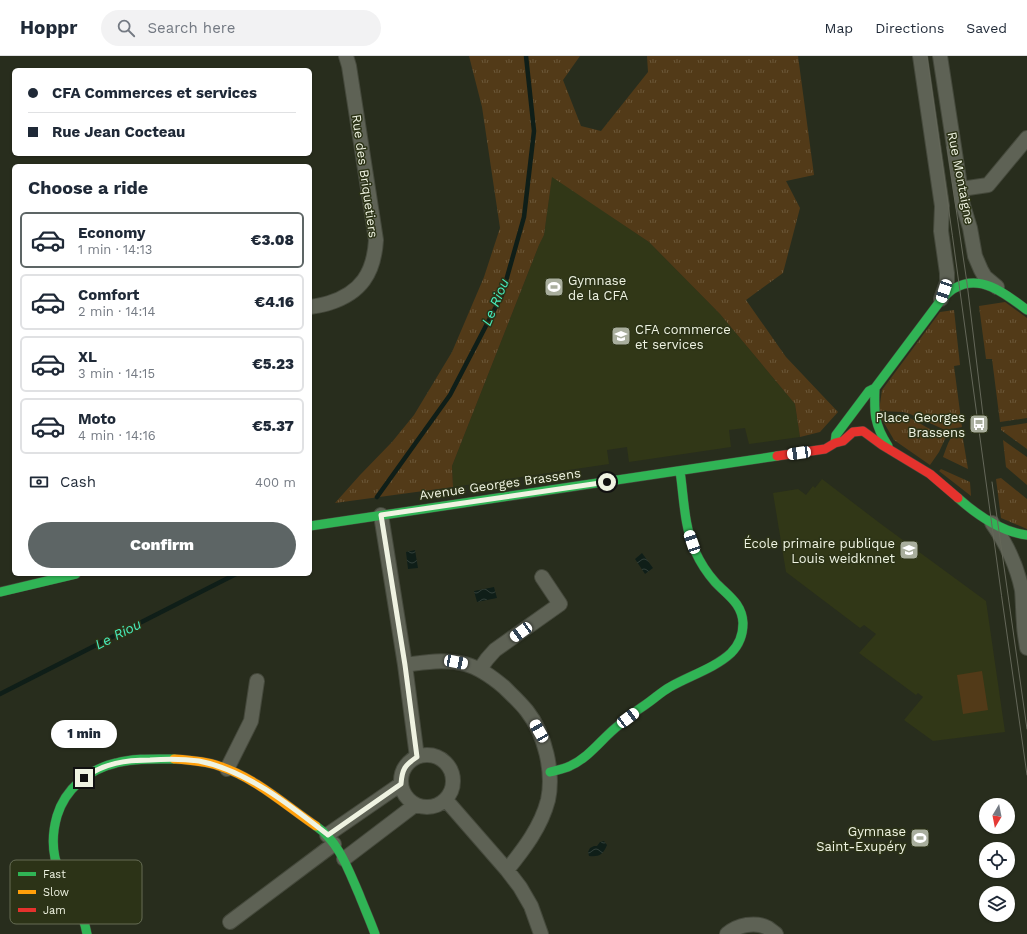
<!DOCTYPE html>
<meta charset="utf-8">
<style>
:root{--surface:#fff;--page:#f2f2f3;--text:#1f2937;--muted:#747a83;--line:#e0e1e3;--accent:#5d6565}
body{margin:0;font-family:"Work Sans",sans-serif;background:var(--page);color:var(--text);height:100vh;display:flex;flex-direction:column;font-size:15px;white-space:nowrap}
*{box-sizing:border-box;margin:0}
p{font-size:13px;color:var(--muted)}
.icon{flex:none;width:22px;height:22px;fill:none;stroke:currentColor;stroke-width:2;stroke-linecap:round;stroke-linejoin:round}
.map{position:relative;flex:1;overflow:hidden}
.drawer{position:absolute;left:12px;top:108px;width:300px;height:412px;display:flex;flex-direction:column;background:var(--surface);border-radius:6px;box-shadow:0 1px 3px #0004}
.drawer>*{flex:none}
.guide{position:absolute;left:12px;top:12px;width:300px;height:88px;border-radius:6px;box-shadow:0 1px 3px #0004;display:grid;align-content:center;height:88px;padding:0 16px;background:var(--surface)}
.needle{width:26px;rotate:190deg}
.fabs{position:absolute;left:979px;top:742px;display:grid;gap:8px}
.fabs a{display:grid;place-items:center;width:36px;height:36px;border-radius:50%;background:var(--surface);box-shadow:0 1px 3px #0004;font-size:20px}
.end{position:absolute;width:18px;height:18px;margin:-9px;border:5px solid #eff3e2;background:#111;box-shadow:0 0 0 2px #111}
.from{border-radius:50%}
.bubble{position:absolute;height:28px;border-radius:14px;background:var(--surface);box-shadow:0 1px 3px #0004;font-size:13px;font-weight:800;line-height:28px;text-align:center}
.car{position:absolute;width:12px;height:24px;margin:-12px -6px;border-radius:5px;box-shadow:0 0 3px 1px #0007;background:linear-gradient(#fff 24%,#345 0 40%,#fff 0 76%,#345 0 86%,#fff 0)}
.guide b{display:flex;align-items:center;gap:14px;height:38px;font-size:15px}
.guide b+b{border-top:1px solid var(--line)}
.guide i{width:10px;height:10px;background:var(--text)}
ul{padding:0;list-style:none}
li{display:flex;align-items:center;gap:12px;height:56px;margin:0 8px 6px;padding:0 8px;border:2px solid var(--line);border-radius:6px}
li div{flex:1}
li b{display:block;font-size:15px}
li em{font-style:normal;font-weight:800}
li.current{border-color:var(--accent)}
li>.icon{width:36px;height:36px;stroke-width:1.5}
h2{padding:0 16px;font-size:18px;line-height:48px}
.pay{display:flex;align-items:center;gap:10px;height:44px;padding:0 16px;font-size:15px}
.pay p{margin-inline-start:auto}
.button{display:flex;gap:8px;margin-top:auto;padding:8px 16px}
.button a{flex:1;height:46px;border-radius:24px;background:var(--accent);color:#fff;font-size:16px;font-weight:800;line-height:46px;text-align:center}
header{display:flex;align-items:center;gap:24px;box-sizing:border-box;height:56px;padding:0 20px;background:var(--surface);border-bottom:1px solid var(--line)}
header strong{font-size:19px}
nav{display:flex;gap:22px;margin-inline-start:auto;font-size:14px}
.search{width:280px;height:36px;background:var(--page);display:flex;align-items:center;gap:10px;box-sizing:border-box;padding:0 14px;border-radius:22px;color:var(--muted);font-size:15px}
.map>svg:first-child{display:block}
</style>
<header>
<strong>Hoppr</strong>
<div class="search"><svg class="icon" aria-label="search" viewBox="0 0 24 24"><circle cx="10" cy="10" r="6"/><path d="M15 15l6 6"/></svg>Search here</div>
<nav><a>Map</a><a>Directions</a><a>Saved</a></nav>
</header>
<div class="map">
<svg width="1027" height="878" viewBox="0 0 1027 878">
<defs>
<pattern id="park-tufts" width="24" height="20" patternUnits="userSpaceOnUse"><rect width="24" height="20" fill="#523a18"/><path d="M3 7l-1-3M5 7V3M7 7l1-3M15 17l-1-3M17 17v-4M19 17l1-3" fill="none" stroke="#6b5739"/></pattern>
<pattern id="water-waves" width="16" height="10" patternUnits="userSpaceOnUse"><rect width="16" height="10" fill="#0f1e18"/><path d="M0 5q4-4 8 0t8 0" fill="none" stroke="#323f39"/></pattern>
</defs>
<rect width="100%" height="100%" fill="#282d1d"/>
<path fill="#313717" d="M 552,120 L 649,186 L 720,258 L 795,348 L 800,381 L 749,388 L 745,372 L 729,374 L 731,391 L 629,406 L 627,391 L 607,394 L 609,408 L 453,431 L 452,410 L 539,189 L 544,179 Z
M 822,423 L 881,468 L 986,545 L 1005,676 L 933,685 L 904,664 L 923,641 L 918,637 L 916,639 L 859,597 L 876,578 L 864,569 L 860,572 L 786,516 L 773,437 L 798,433 L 806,439 L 813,430 L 815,432 Z"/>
<path fill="#523a18" d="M 982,615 L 988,654 L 963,658 L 957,619 Z"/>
<path fill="url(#park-tufts)" d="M 469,0 L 580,0 L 563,24 L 581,70 L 601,75 L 648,16 L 647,0 L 798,0 L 814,119 L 786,125 L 800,152 L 783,217 L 746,244 L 786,301 L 838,356 L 820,376 L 800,381 L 795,348 L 720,258 L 649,186 L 552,121 L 544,179 L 539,189 L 452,410 L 453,431 L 335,447 L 360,419 L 392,386 L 414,359 L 452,296 L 484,221 L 500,172 L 482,51 Z
M 1005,246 L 1027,262 L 1027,362 L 1000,366 L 992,303 L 986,303 L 979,250 Z
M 954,254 L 960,309 L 954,310 L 962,371 L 945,374 L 910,358 L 903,356 L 879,355 L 882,334 L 940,256 Z
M 880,360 L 905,360 L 916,365 L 926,371 L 946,381 L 939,396 L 930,409 L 894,384 Z
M 1027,367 L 1027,393 L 1001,374 L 1001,371 Z
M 962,377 L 968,413 L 943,401 C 945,396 949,382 953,380 C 955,378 959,378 962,377 Z
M 1003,384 L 1027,401 L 1027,429 L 1006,411 Z
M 941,413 L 970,426 L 971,440 L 939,415 Z
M 1001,422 L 1027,443 L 1027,473 L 1001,462 L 996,423 Z"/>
<path fill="url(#water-waves)" d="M 415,494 L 418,512 L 408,513 L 406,496 Z
M 642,497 L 653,512 L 645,518 L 635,503 Z
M 494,531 L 497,542 L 477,546 L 474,535 Z
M 604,785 L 607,789 C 603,799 599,801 589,800 L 588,796 L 590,792 L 594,790 L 597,790 L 600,786 Z"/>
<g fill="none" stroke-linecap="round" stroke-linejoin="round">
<path stroke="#0f1e18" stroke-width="4.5" d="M 377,441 L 450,339 L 502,239 L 524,161 L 534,75 L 526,0
M 0,638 L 236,518"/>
<g stroke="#45493c" stroke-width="16">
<path id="street" d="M 920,0 L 942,150 L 941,175 L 947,217 L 947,226 L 941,243
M 940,0 L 963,149 L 970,172 L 975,200 L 981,214 L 985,221 L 997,231
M 961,133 L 988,129 L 1027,82
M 310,251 C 316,250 323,249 329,247 C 361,237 374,217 376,184 L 349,10 L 346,0
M 381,459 L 405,609 L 417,701
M 992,467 C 1006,487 1017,510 1022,534 C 1023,545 1023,557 1024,568 C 1024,576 1026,584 1027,592
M 405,609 C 425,606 445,603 465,608 C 480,612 492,621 504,631 C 512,639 520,646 527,655 C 545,678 554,716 548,744 C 541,771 524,793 507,814
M 480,613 L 487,603 L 495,594 L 560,548 L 542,521
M401 725a26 26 0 1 1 52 0a26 26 0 1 1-52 0Z
M 227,713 L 251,665 L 257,625
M 446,744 L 507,814 L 520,831 L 531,850 L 541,878
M 327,779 L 401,728
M 344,803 L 415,749
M 230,866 L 334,788
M 727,878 C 738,869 755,865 768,872 C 771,874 773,876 776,878"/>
</g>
<g stroke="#45493c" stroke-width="10">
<path id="fast" d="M 875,332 C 874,357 874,368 888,390
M 835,386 L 836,379 L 869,335 L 875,332 L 941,244 C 945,240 949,235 955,232 C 981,217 1007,239 1027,254
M 958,442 C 977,459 1001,476 1027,479
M 310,470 L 777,400
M 0,536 L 76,518
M 550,716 C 557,714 564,713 570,710 C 590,701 602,682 619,669 C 627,661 636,655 645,649 C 654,643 661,636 670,631 C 689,620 715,612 731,597 C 739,589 743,578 743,567 C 742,547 727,539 715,526 C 707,517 700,506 695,495 C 684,470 684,442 680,415
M 316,770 C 339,786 348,813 359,838 C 364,851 370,864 375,878
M 87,878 C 85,866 80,854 75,843 C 68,830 59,817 55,802 C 52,788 53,774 57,760 C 65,733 89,713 116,707 C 134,702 155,703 174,703"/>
</g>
<g stroke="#45493c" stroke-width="10">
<path id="slow" d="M 174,703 C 189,704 205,705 219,710 C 256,722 285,749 316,770"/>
</g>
<g stroke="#45493c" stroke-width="10">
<path id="jam" d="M 777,400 L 825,393 L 835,387 L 843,385 L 853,376 L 863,375 L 882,389 L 930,418 L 958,442"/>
</g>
<use href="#street" stroke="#5e6255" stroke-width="14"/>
<use href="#fast" stroke="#30b455" stroke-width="9"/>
<use href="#slow" stroke="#ff9f0a" stroke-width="9"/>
<use href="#jam" stroke="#e5322d" stroke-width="9"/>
<path stroke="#646759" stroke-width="1" d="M 927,0 C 962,240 992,480 1027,719
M 947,91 L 967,227 L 983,359
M 992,426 L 1027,673"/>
</g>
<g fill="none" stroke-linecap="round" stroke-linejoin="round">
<path stroke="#eff3e2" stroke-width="5" d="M 84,722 C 104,707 126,704 150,704 C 166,703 184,703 199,705 C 246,714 291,750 328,779 L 401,728 C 402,713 405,709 417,701 L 405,609 L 381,459 L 607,426"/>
</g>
<defs>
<g id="stadium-square" transform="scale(1)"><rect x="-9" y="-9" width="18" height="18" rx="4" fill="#a9ae9d" stroke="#2c3317"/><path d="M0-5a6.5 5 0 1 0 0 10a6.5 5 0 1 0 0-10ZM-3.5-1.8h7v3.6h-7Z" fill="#fff"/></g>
<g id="school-square" transform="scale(1)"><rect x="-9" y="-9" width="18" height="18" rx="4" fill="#a9ae9d" stroke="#2c3317"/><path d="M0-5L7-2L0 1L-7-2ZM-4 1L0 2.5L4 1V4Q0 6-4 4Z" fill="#fff"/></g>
<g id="bus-square" transform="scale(1)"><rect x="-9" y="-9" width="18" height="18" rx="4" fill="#a9ae9d" stroke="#2c3317"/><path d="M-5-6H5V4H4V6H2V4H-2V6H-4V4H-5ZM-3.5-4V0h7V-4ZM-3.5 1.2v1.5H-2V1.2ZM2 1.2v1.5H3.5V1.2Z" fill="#fff"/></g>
</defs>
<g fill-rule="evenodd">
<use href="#stadium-square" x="554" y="231"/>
<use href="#school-square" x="621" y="280"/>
<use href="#bus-square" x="979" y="368"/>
<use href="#school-square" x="909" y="494"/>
<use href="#stadium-square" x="920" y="782"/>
</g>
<g text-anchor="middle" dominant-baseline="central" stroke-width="3" stroke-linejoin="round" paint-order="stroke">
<g font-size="13" fill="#eff3e2" stroke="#2c3317">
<text transform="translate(365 120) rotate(82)">Rue des Briquetiers</text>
<text transform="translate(961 122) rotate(79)">Rue Montaigne</text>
<text transform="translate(500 428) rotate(-8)">Avenue Georges Brassens</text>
</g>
<g font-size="13" fill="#eff3e2" stroke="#2c3317" text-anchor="end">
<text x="568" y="224" text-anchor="start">Gymnase<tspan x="568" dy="15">de la CFA</tspan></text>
<text x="635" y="273" text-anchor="start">CFA commerce<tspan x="635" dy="15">et services</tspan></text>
<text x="965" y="361">Place Georges<tspan x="965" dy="15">Brassens</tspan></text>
<text x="895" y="487">École primaire publique<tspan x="895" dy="15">Louis weidknnet</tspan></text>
<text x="906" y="775">Gymnase<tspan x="906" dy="15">Saint-Exupéry</tspan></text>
</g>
<g font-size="14" font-style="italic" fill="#47edbd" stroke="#2c3317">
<text transform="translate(495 246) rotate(-67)">Le Riou</text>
<text transform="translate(118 578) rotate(-27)">Le Riou</text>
</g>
</g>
<rect x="10" y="804" width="132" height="64" rx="6" fill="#2c3317" stroke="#666d54" stroke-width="1"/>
<rect x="18" y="816" width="18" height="4" fill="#30b455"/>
<rect x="18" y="834" width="18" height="4" fill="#ff9f0a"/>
<rect x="18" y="852" width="18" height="4" fill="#e5322d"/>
<g font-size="11" fill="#eff3e2">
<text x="43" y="822">Fast</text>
<text x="43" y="840">Slow</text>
<text x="43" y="858">Jam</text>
</g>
</svg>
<div class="fabs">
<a><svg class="needle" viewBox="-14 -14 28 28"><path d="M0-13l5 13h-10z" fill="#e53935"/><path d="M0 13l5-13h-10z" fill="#747a83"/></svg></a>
<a><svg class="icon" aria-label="locate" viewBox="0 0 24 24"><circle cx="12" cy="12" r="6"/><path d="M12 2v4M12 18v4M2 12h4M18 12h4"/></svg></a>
<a><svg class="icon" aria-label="layers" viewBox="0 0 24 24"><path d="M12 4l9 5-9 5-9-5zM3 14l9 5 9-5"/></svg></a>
</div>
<i class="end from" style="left:607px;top:426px"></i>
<i class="end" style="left:84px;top:722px"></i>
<div class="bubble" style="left:51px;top:664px;width:66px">1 min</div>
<i class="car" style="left:944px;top:235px;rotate:198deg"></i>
<i class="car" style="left:799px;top:397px;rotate:262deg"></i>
<i class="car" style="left:692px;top:486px;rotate:341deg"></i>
<i class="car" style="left:521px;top:576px;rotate:234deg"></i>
<i class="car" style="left:456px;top:606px;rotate:101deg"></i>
<i class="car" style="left:628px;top:662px;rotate:53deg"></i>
<i class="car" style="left:539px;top:675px;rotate:330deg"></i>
<div class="guide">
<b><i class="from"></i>CFA Commerces et services</b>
<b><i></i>Rue Jean Cocteau</b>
</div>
<section class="drawer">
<h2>Choose a ride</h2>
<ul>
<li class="current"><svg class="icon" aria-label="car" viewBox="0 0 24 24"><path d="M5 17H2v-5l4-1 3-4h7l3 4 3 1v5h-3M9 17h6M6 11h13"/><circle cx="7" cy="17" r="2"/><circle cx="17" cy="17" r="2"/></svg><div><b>Economy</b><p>1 min · 14:13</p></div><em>€3.08</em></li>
<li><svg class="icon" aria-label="car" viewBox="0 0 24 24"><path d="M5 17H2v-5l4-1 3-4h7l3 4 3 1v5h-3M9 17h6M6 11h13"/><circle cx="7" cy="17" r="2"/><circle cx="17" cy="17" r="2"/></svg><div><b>Comfort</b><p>2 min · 14:14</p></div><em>€4.16</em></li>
<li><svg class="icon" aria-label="car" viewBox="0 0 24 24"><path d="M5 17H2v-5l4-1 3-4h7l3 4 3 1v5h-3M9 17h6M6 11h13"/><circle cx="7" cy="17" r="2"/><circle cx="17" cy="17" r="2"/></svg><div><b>XL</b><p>3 min · 14:15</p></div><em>€5.23</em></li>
<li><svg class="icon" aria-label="car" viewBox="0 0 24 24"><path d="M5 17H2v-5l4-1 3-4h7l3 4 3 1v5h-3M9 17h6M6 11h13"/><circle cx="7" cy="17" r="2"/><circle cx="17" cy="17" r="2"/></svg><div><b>Moto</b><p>4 min · 14:16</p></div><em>€5.37</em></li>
</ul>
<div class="pay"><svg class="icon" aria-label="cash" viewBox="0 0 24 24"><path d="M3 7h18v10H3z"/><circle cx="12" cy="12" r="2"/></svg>Cash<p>400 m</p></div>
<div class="button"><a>Confirm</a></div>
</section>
</div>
